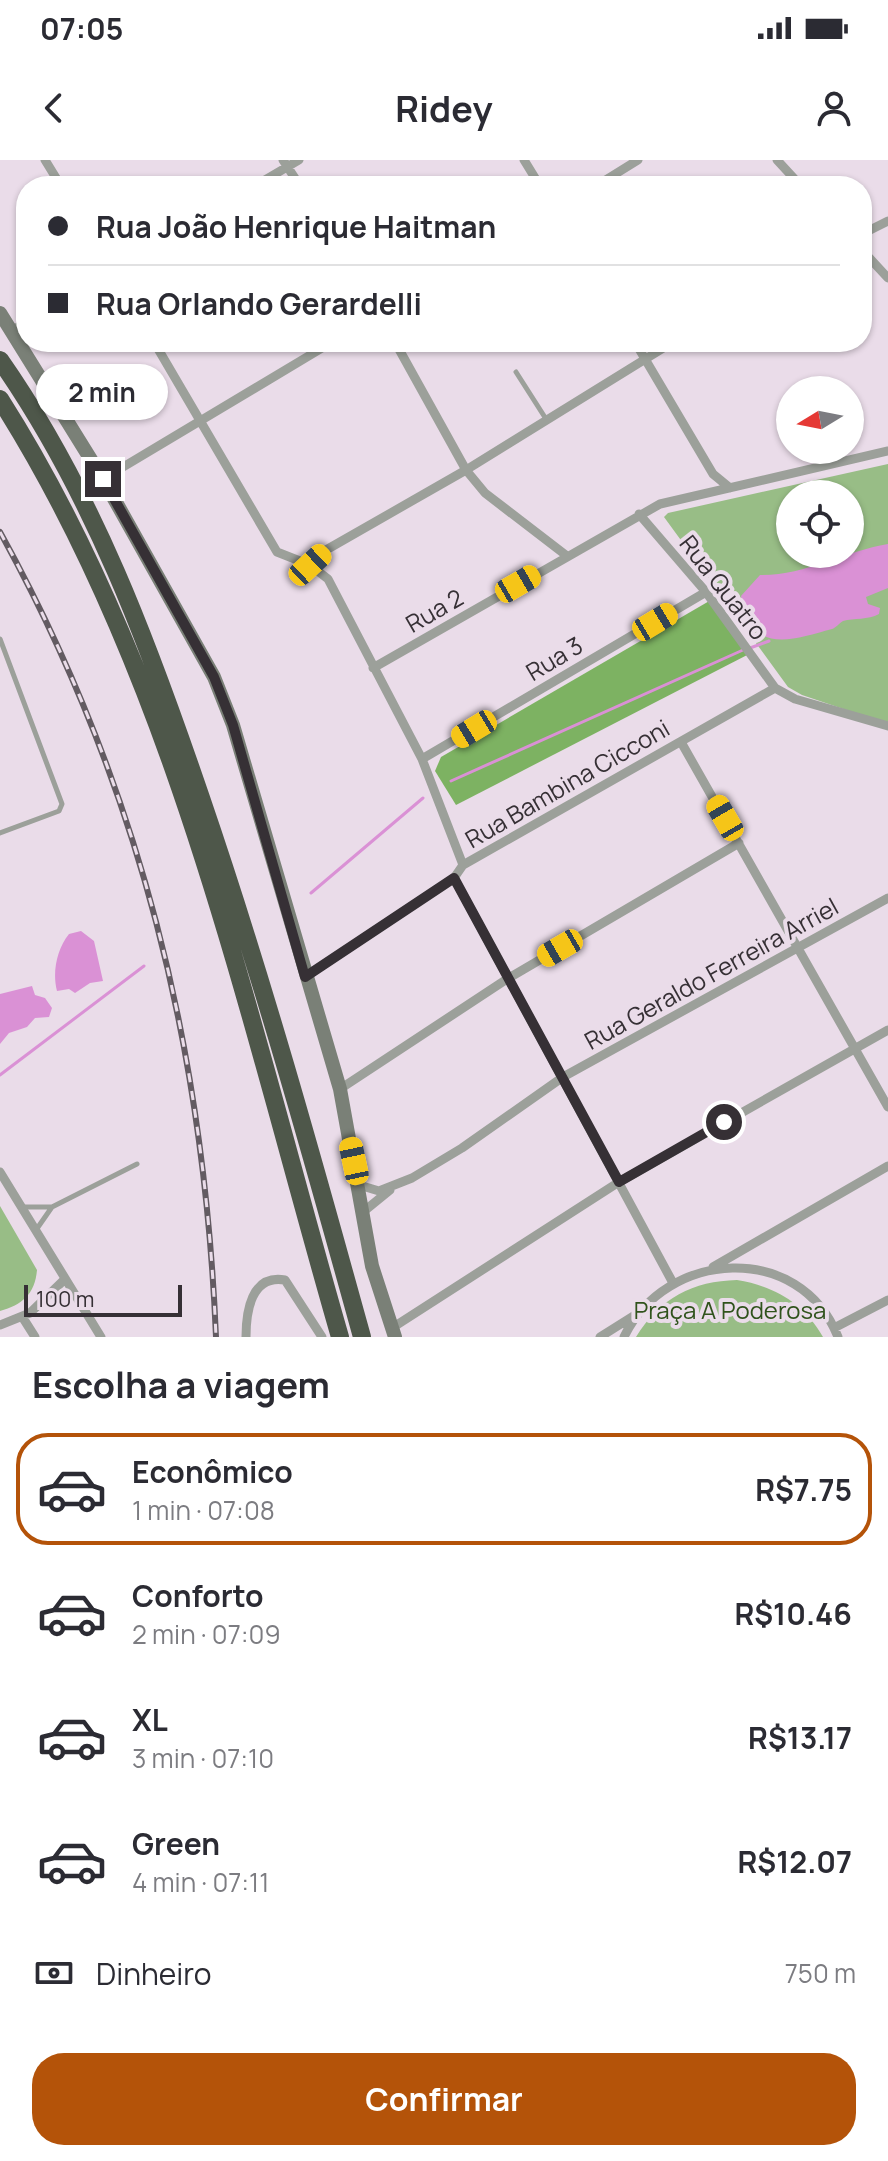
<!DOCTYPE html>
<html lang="pt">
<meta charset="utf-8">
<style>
:root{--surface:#fff;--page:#f2f2f3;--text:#2b2b33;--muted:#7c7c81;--line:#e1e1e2;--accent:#b45309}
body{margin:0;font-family:Manrope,sans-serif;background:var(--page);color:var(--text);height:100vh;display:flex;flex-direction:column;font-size:30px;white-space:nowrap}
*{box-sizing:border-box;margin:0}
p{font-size:26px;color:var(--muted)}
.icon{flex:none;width:44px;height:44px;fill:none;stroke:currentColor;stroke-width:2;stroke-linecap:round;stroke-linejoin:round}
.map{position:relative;height:1177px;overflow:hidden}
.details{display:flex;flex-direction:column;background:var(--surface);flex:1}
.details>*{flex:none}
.hud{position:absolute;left:16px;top:16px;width:856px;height:176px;border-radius:32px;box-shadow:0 2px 6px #0004;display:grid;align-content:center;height:176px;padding:0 32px;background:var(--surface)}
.needle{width:52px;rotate:260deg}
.tools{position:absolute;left:776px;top:216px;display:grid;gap:16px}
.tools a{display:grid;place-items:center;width:88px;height:88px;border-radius:50%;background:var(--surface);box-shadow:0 2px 6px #0004;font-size:40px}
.scale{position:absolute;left:24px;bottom:20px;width:158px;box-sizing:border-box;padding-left:8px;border:4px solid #363035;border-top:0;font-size:22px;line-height:28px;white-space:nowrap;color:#363035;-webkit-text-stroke:6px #eadce9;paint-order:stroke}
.end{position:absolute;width:36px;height:36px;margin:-18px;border:10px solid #363035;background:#fff;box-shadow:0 0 0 4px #fff}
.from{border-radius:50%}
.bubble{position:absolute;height:56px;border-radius:28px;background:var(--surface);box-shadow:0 2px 6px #0004;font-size:26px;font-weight:700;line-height:56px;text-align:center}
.car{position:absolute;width:24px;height:48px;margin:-24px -12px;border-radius:10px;box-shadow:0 0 6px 2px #0007;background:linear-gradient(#f5c518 24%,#345 0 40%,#f5c518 0 76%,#345 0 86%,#f5c518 0)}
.hud b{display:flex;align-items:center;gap:28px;height:76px;font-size:30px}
.hud b+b{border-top:2px solid var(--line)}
.hud i{width:20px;height:20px;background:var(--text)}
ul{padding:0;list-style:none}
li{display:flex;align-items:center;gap:24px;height:112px;margin:0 16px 12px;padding:0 16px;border:4px solid transparent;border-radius:32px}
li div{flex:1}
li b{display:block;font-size:30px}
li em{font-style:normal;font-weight:700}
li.active{border-color:var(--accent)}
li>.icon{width:72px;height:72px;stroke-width:1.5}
h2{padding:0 32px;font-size:36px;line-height:96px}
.pay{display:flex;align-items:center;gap:20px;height:88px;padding:0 32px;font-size:30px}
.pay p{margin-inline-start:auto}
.button{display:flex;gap:16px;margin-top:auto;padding:16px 32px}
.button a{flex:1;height:92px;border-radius:32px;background:var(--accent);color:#fff;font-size:32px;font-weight:700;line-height:92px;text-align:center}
.status{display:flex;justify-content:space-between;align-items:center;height:56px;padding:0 40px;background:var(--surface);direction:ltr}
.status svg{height:22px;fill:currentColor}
header{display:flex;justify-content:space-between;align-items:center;height:104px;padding:0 32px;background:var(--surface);font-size:36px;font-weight:700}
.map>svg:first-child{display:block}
</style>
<div class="status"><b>07:05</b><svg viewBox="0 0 49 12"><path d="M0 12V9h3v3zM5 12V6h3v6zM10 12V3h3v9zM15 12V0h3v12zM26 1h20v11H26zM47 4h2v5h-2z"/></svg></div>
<header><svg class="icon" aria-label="back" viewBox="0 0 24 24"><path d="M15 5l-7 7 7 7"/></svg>Ridey<svg class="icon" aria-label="person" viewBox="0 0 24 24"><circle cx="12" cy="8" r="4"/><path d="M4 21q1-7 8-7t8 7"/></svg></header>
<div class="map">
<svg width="888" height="1177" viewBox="0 0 888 1177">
<rect width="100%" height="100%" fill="#eadce9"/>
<path fill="#98bd86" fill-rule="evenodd" d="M 888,304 L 888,564 L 802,535 L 788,527 L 664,357 L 668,353 ZM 790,334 L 850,334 L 850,394 L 790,394 Z
M 0,1046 L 37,1110 C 35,1134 22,1145 0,1151 Z
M 737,1120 C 774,1126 804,1143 823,1177 L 636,1177 C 660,1138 693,1121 737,1120 Z"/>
<path fill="#7db262" d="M 711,440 L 751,493 L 456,645 L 435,611 L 441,597 Z"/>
<path fill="#da91d5" d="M 888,384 L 888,428 L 866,437 L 868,444 L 880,448 L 879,454 C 868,460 854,458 843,461 C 839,463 836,468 832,469 C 791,480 752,496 741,436 L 760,415 C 804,416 845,391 888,384 Z
M 81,771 L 94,781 L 103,821 L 90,823 L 75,833 L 69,829 L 57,831 C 52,812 57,789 69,774 Z
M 32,826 L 35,835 L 45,838 L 52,848 L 49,857 L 35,858 L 27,867 L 9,873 L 0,884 L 0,834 Z"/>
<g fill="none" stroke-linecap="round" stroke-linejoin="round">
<path stroke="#da91d5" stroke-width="3" d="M 750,488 L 769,481
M 451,621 L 743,490
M 311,733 L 423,638
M 0,915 L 144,806"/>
<path stroke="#9ca09a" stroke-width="5" d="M 516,212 L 546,259
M 0,479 L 62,644 L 59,651 L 0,673
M 23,1047 L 52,1047
M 36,1070 L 52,1047 L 137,1004"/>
<path stroke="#9ca09a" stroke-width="9" d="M 45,0 L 61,26
M 283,0 L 300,26
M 524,0 L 540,26
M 777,0 L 801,26
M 255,26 L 299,0
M 596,26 L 638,0
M 862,74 L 888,61
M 862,90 L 888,118
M 13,170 L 26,162
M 154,182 L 277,392 L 310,405 L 326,390 L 466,310 L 673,182
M 395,182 L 466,310 L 485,333 L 567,396
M 635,182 L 713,314 L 730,328
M 103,319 L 332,182
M 639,354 L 706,432 L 775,528 L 795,539 L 888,566
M 310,405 L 328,419 L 422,599 L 463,705
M 373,508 L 660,344 L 888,291
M 681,582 L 888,947
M 422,599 L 706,432
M 454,718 L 673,1123
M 305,817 L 454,718 L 463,705 L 775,528
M 340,929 L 507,819 L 739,683
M 0,1012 L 101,1177
M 359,1025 L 379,1031 L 412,1018 L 462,988 L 563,917 L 888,738
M 363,1052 L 390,1030
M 713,1107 L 888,1006
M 23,1158 L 35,1177
M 0,1165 L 30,1153 L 65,1119
M 392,1168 L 619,1022 L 888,870
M 834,1168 L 888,1140
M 246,1177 C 246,1152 251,1114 285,1120 L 322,1177
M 600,1177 L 635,1155
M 624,1177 C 666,1089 800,1081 838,1177"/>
<path stroke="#7a8077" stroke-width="14" d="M 0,153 L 103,319 L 214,517 L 233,565 L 340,929 L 372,1106 L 395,1177"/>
<path stroke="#4e574a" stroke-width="18" d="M 0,200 C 93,333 149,485 201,638 C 262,816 312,996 362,1177
M 0,239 C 177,517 249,863 340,1177"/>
<g stroke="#635b62" stroke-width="6">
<path id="rail" d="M 0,372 C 140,626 204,889 216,1177"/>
</g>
<use href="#rail" stroke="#eadce9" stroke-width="3" stroke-dasharray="9" stroke-linecap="butt"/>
</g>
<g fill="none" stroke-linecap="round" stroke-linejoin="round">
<path stroke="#363035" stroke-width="10" d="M 103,319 L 214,517 L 233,565 L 305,817 L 454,718 L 619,1022 L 724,962"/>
</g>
<g text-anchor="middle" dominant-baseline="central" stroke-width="8" stroke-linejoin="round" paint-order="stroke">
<g font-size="24" fill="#363035" stroke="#eadce9">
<text transform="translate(724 427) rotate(52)">Rua Quatro</text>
<text transform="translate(434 450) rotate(-30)">Rua 2</text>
<text transform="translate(554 498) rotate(-31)">Rua 3</text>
<text transform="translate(567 623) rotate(-30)">Rua Bambina Cicconi</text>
<text transform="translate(711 813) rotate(-29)">Rua Geraldo Ferreira Arriel</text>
</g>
<g font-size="24" fill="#30531c" stroke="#eadce9">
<text x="730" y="1149">Praça A Poderosa</text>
</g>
</g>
</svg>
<div class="tools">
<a><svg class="needle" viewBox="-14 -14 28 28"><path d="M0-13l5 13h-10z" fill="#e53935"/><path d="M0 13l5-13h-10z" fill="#7c7c81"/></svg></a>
<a><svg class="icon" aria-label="locate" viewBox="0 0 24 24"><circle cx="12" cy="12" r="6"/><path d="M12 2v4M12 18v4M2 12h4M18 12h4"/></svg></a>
</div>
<div class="scale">100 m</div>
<i class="end from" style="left:724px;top:962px"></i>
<i class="end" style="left:103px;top:319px"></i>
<div class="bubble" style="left:36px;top:204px;width:132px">2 min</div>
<i class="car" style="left:310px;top:405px;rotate:47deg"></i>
<i class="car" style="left:518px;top:424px;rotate:60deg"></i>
<i class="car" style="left:655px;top:462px;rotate:59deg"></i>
<i class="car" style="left:474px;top:569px;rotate:239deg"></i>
<i class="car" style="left:725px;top:658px;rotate:330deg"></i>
<i class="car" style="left:560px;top:788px;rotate:240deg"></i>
<i class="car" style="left:354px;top:1001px;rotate:348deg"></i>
<div class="hud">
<b><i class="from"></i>Rua João Henrique Haitman</b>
<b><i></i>Rua Orlando Gerardelli</b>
</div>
</div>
<section class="details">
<h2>Escolha a viagem</h2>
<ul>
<li class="active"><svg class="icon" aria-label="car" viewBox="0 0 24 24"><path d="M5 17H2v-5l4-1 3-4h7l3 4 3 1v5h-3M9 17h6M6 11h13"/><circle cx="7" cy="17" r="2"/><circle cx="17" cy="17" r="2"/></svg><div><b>Econômico</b><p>1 min · 07:08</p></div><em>R$7.75</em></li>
<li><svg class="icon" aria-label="car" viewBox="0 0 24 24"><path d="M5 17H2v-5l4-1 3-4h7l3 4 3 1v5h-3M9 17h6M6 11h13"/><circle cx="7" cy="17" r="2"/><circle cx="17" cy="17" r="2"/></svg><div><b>Conforto</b><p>2 min · 07:09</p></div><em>R$10.46</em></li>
<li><svg class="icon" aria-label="car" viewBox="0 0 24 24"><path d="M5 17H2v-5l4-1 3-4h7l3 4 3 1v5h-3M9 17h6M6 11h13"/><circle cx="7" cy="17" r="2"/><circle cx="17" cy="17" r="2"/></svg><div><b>XL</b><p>3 min · 07:10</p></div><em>R$13.17</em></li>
<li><svg class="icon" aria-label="car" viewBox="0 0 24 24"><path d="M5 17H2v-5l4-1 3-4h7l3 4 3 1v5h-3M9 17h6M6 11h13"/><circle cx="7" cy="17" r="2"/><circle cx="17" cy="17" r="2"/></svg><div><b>Green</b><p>4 min · 07:11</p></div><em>R$12.07</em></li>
</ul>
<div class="pay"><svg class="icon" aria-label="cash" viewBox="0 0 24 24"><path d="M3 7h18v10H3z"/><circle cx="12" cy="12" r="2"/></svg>Dinheiro<p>750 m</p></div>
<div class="button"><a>Confirmar</a></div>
</section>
